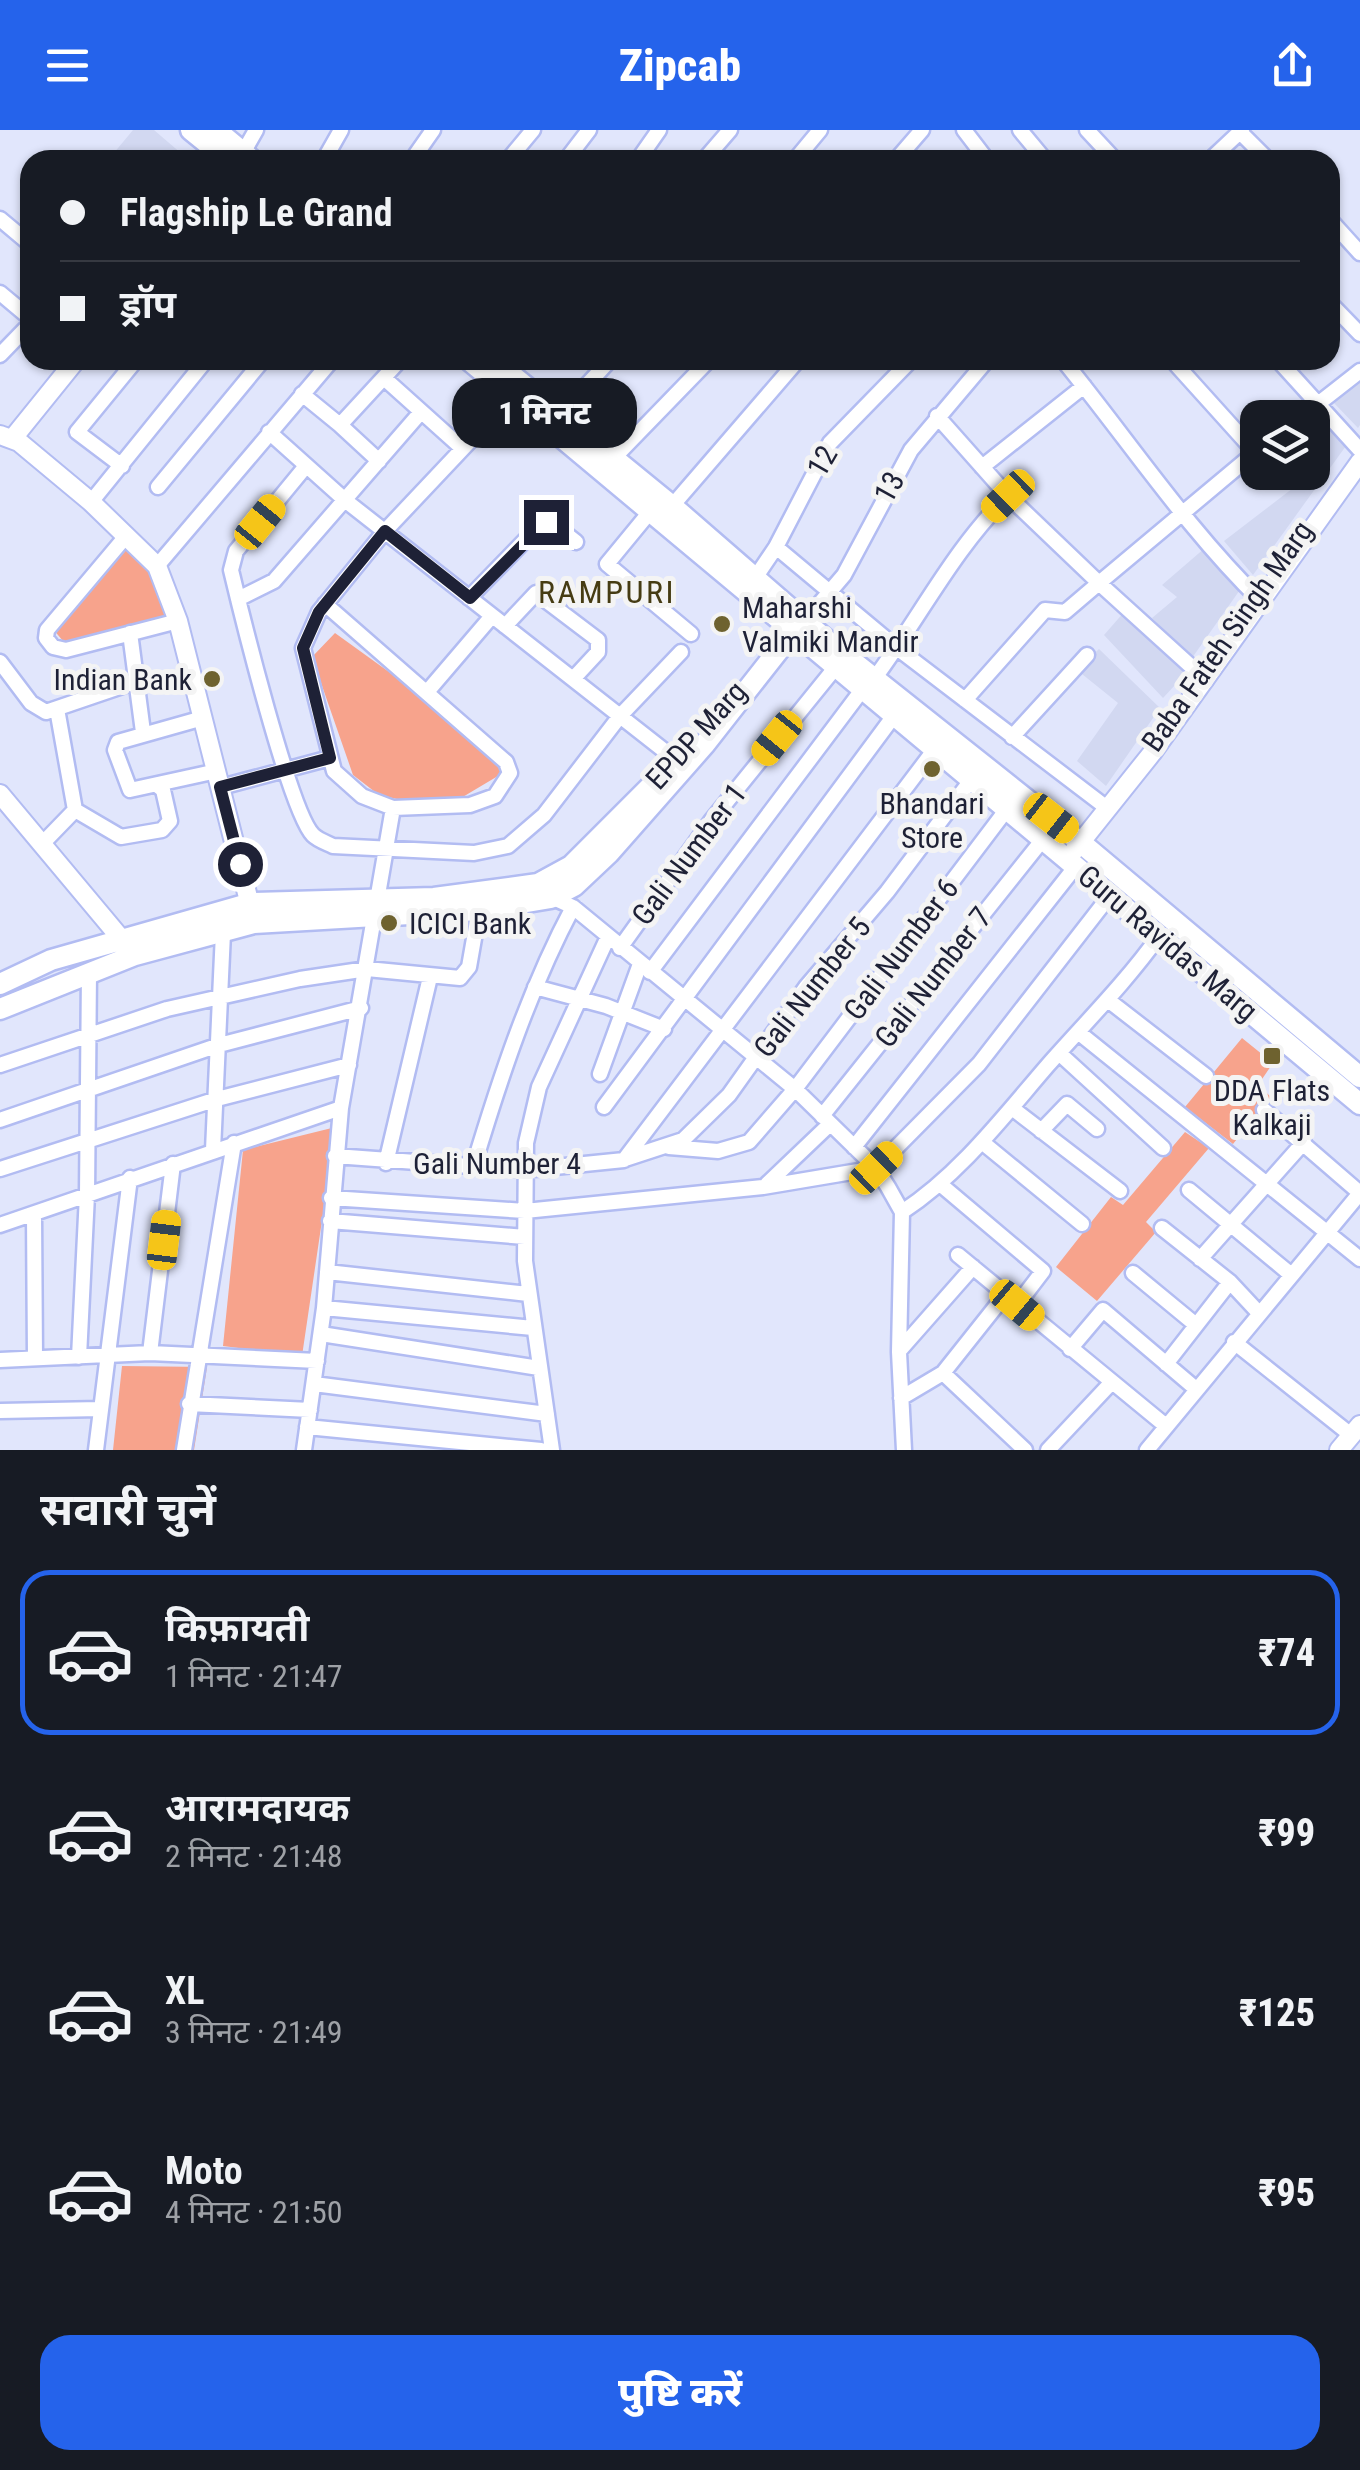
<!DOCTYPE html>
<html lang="hi">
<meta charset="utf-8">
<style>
:root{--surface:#171b24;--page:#20242c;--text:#f1f3f6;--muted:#9ea1a6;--line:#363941;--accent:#2563eb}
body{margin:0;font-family:"Roboto Condensed","Noto Sans Devanagari",sans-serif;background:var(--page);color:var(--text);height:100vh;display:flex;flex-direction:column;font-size:38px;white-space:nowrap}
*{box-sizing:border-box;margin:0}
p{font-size:32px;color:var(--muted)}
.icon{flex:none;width:55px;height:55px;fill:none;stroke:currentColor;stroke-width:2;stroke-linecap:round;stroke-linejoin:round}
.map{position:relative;height:1320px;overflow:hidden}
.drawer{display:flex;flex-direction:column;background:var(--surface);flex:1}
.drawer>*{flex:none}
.guide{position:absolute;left:20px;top:20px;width:1320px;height:220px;border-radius:30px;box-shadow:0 2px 8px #0004;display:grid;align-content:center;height:220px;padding:0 40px;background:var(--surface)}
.buttons{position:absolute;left:1240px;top:270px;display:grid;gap:20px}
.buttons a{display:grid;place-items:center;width:90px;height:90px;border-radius:20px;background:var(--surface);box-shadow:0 2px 8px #0004;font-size:50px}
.end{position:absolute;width:45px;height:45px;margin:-22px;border:12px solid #1e2136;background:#fff;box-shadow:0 0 0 5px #fff}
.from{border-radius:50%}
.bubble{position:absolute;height:70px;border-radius:30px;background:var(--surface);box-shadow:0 2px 8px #0004;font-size:32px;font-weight:800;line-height:70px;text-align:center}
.car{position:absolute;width:30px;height:60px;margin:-30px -15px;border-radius:12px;box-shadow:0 0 8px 2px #0007;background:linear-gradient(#f5c518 24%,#345 0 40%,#f5c518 0 76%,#345 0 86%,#f5c518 0)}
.guide b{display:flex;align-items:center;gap:35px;height:95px;font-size:38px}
.guide b+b{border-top:2px solid var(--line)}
.guide i{width:25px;height:25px;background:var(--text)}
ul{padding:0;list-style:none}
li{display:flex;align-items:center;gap:30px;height:165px;margin:0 20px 15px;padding:0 20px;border:5px solid transparent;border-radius:30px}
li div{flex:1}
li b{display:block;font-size:38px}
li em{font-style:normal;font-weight:800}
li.active{border-color:var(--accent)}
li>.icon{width:90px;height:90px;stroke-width:1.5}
h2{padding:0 40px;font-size:45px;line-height:120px}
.button{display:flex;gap:20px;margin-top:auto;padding:20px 40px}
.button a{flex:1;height:115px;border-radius:30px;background:var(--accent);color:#fff;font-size:40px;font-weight:800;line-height:115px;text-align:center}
header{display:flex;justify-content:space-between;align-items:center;height:130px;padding:0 40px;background:var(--accent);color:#fff;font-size:45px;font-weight:800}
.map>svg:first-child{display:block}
</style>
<header><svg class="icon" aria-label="menu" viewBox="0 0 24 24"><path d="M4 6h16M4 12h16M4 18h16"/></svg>Zipcab<svg class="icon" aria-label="share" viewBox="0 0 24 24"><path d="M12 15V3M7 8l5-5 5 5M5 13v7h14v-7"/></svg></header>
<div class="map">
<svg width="1360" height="1320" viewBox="0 0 1360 1320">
<rect width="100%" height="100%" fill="#e1e6fc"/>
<path fill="#d2d8f1" d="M 133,0 L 154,0 L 189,30 L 108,30 Z
M 1360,250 L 1360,295 L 1358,298 L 1334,273 Z
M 1330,274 L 1356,302 L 1253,445 L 1224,411 L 1297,355 L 1292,343 L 1312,342 L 1313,292 Z
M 1213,411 L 1249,447 L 1192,528 L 1152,488 L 1177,467 L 1162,455 Z
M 1125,481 L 1188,541 L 1163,568 L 1104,505 Z
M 1099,519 L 1160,578 L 1106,656 L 1077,631 L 1118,573 L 1077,540 Z"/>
<path fill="#f7a38c" d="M 122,415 L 156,442 L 171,492 L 68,517 L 53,499 Z
M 335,503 L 439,578 L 508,640 L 461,668 L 424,675 L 379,665 L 353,645 L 312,527 Z
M 1242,908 L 1273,933 L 1258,955 L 1271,967 L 1233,1014 L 1185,977 Z
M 344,995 L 324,1077 L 302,1226 L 223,1216 L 243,1020 Z
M 1185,1002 L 1209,1018 L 1146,1092 L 1156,1102 L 1097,1171 L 1056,1137 L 1111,1067 L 1123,1075 Z
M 122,1236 L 207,1237 L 194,1320 L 113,1320 Z"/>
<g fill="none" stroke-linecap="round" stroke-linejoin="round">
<g stroke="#b2bcf2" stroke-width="19">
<path id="minor" d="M 964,0 L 987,30
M 1020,0 L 1045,30
M 1087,0 L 1115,30
M 1240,2 L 1268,30
M 243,23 L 256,0
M 324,30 L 341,0
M 412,30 L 433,0
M 508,30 L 533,0
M 566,30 L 589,0
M 638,30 L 659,0
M 704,30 L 730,0
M 795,30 L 820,0
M 896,30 L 922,0
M 1210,30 L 1242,0
M 0,89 L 30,114
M 1330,90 L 1360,123
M 0,163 L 30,188
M 1330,173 L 1360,204
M 0,225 L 30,194
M 1063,230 C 1129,311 1187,399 1262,472
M 1172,230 L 1255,322
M 1278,230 L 1359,319
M 384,248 L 462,318
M 302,264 L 340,295
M 559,285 L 610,230
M 937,286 L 1008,366 L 1099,453 L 1258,320
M 1300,288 L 1360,241
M 269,302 L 346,371 L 685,637
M 612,330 L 709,230
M 379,331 L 340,295 L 400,230
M 122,336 L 77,302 L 136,230
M 306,336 L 236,421 L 231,440 C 241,482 290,682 313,705 C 318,710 327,713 333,716 L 474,723 L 508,716 L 544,685 L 620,586 L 681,522
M 982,337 L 1084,256
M 158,357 L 263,230
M 91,372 L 206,230
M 672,376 L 798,230
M 649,383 L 607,434 L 691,504
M 127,405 L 47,500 L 46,508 L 53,517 L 66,520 L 178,491
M 776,417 L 897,518 L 1107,678
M 157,436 L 332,230
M 755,448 L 776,417 L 830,313 L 911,230
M 469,468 L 540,395 L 552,393 L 576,412
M 238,469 L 274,451 L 421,282
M 325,474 L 506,632 L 510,643 L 495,666 L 470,675 L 393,678 L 362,666 L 334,641 L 303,518 L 319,482 L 385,401 L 518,260
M 804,492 L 844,445 L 911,320 L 987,230
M 505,496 L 536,463 L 598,510 L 598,522 L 573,549
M 130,503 L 143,602
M 0,532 L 31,573 L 46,582 L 137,551
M 874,549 C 919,489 954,418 1008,366
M 427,562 L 492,486
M 965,570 L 1045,480 L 1065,482 L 1099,453 L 1206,550
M 203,588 L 118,612 L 115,620 L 130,660 L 217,641
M 1012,607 L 1087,525
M 221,657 L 330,628
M 75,680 L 121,707 L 162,700 L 170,691 L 163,660 L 158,656
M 42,714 L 75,680 L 57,579
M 549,766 L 573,777 L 795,959 L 876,1038 L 888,1057 L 902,1082 L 899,1222 L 904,1320
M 620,818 L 711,691 L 835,538
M 650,842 L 862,560
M 535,857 L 606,876 L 664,899
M 1108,870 L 1206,946
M 1078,902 L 1360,1129
M 1059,923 L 1163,1018
M 0,935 L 167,879 L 300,849 L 367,839 L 460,848 L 469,837 L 479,780
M 600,944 L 640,834
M 604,977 L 893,587
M 1012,978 L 1120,1061
M 1264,980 L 1360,1063
M 822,986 L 1044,708
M 0,990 L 219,915 L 361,878
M 1041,1001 L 1067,974 L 1097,999
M 982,1012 L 1082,1094
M 669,1017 L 718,1021 L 749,1012 L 795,959 L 1007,679
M 854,1017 L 1076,736
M 213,1020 L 223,803
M 335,1026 L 525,1040 L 624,1030 L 935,619
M 625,1029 L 683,1010 L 729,965 L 806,857 L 887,762 L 972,649
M 386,1033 L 430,847
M 473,1038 C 500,948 529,860 573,777
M 0,1039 L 217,969 L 349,935
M 767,1054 L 830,994
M 940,1054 L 1043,1141 L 1017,1175
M 1189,1060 L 1289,1143
M 331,1068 L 525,1081 L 763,1057 L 876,1038 L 979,934 L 1111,764
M 902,1082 C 960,1044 1003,987 1048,935 C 1086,892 1126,852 1159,806
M 34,1085 L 35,1228
M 330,1091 L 525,1107
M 0,1095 L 341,978
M 1162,1098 L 1230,1152 L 1258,1182
M 958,1125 L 1166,1296
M 1200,1129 L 1304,1012
M 327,1142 L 528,1164
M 1133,1143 L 1196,1195
M 324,1178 L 533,1198
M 321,1204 L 539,1238
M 1234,1212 L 1351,1305
M 1070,1219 L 1103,1180 L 1196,1259
M 899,1221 L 973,1137
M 150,1223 L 173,1034
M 79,1227 L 87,1065 L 89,842
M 0,1230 L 150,1223 L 317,1231
M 1166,1234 L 1230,1152
M 943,1243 L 1025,1320
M 314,1254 L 547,1284
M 901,1268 L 943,1243 L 1005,1165
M 189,1274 L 310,1280
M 0,1281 L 100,1279
M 307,1297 L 541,1320
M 96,1320 L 130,1048
M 184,1320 L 234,1013
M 304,1320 L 324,1178 L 341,978 L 393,678
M 552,1320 L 525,1131 L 526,1013 L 539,957 L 607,809
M 1048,1320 L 1111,1253
M 1147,1320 L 1360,1063"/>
</g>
<g stroke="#b2bcf2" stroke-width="22">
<path id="tertiary" d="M 0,305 L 19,312 L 91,372 L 157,436 L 178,491 L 252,783
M 13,308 L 76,230
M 0,664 L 123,811
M 1073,722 L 1152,623 L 1360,332
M 1339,1320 L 1360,1295"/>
</g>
<g stroke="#b2bcf2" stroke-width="25">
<path id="secondary" d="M 191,0 L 228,30
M 216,0 L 252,30
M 469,230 L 1360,974
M 493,230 L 672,376 L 832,515 L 1080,712 L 1360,947
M 0,854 L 51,830 L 251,773 L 434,768 L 538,754 L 571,736 L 655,652
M 0,879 L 135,825 L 254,793 L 479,780 L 551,768 L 574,756 L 609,723 L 704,615 L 792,503"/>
</g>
<use href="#minor" stroke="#fff" stroke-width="14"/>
<use href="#tertiary" stroke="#fff" stroke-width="18"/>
<use href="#secondary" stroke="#fff" stroke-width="20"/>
</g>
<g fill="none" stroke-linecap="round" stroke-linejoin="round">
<path stroke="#1e2136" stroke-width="12" d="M 240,734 L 220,657 L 330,628 L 303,518 L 319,482 L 385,401 L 470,468 L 546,392"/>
</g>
<g fill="#6e622f" stroke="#f4f4f4" stroke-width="4">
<circle cx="722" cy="494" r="10"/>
<circle cx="212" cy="549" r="10"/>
<circle cx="932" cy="639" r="10"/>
<circle cx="389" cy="793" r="10"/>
<rect x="1262" y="916" width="20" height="20" rx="5"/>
</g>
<g text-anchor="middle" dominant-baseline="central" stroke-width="10" stroke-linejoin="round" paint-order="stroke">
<g font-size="30" fill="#1e2136" stroke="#f4f4f4">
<text transform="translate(822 331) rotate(-60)">12</text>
<text transform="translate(889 357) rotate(-61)">13</text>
<text transform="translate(1227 506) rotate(-55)">Baba Fateh Singh Marg</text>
<text transform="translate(696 605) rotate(-48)">EPDP Marg</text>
<text transform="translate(689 724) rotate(-53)">Gali Number 1</text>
<text transform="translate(1168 813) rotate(40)">Guru Ravidas Marg</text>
<text transform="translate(901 819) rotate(-53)">Gali Number 6</text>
<text transform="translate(933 847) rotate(-52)">Gali Number 7</text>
<text transform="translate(812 857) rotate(-52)">Gali Number 5</text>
<text x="497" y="1033">Gali Number 4</text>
</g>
<g font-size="30" fill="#1e2136" stroke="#f4f4f4" text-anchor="start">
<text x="742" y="477">Maharshi<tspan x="742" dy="34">Valmiki Mandir</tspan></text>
<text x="192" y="549" text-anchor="end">Indian Bank</text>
<text x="932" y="673" text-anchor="middle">Bhandari<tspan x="932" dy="34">Store</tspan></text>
<text x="409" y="793">ICICI Bank</text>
<text x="1272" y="960" text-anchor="middle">DDA Flats<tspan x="1272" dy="34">Kalkaji</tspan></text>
</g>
<g font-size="32" letter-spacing="2.5" fill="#463c13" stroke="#f4f4f4">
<text x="607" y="462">RAMPURI</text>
</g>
</g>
</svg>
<div class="buttons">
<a><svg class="icon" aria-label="layers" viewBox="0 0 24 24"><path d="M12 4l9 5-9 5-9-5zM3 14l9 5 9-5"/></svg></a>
</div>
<i class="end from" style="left:240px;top:734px"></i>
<i class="end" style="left:546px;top:392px"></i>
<div class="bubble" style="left:452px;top:248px;width:185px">1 मिनट</div>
<i class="car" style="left:1008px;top:366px;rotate:226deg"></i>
<i class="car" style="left:260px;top:392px;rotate:39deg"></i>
<i class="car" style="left:777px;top:608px;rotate:219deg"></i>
<i class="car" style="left:1051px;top:688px;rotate:128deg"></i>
<i class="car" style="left:876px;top:1038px;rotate:46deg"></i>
<i class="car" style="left:164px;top:1110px;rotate:7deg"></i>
<i class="car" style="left:1017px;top:1175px;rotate:130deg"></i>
<div class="guide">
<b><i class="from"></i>Flagship Le Grand</b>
<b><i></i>ड्रॉप</b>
</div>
</div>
<section class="drawer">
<h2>सवारी चुनें</h2>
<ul>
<li class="active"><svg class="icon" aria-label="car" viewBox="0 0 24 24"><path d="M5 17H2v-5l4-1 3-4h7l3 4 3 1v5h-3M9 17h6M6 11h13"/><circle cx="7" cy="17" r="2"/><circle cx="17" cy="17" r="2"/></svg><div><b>किफ़ायती</b><p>1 मिनट · 21:47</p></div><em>₹74</em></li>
<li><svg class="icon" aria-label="car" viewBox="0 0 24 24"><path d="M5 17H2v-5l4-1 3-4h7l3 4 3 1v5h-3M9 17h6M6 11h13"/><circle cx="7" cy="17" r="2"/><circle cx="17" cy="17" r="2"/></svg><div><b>आरामदायक</b><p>2 मिनट · 21:48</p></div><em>₹99</em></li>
<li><svg class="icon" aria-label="car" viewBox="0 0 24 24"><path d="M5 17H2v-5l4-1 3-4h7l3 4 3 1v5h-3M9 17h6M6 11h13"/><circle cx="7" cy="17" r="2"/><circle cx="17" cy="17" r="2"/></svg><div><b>XL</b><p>3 मिनट · 21:49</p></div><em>₹125</em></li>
<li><svg class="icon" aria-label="car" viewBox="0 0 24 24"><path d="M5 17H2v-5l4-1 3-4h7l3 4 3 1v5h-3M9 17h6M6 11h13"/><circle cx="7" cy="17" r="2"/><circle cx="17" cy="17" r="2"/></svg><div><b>Moto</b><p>4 मिनट · 21:50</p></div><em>₹95</em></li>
</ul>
<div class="button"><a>पुष्टि करें</a></div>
</section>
